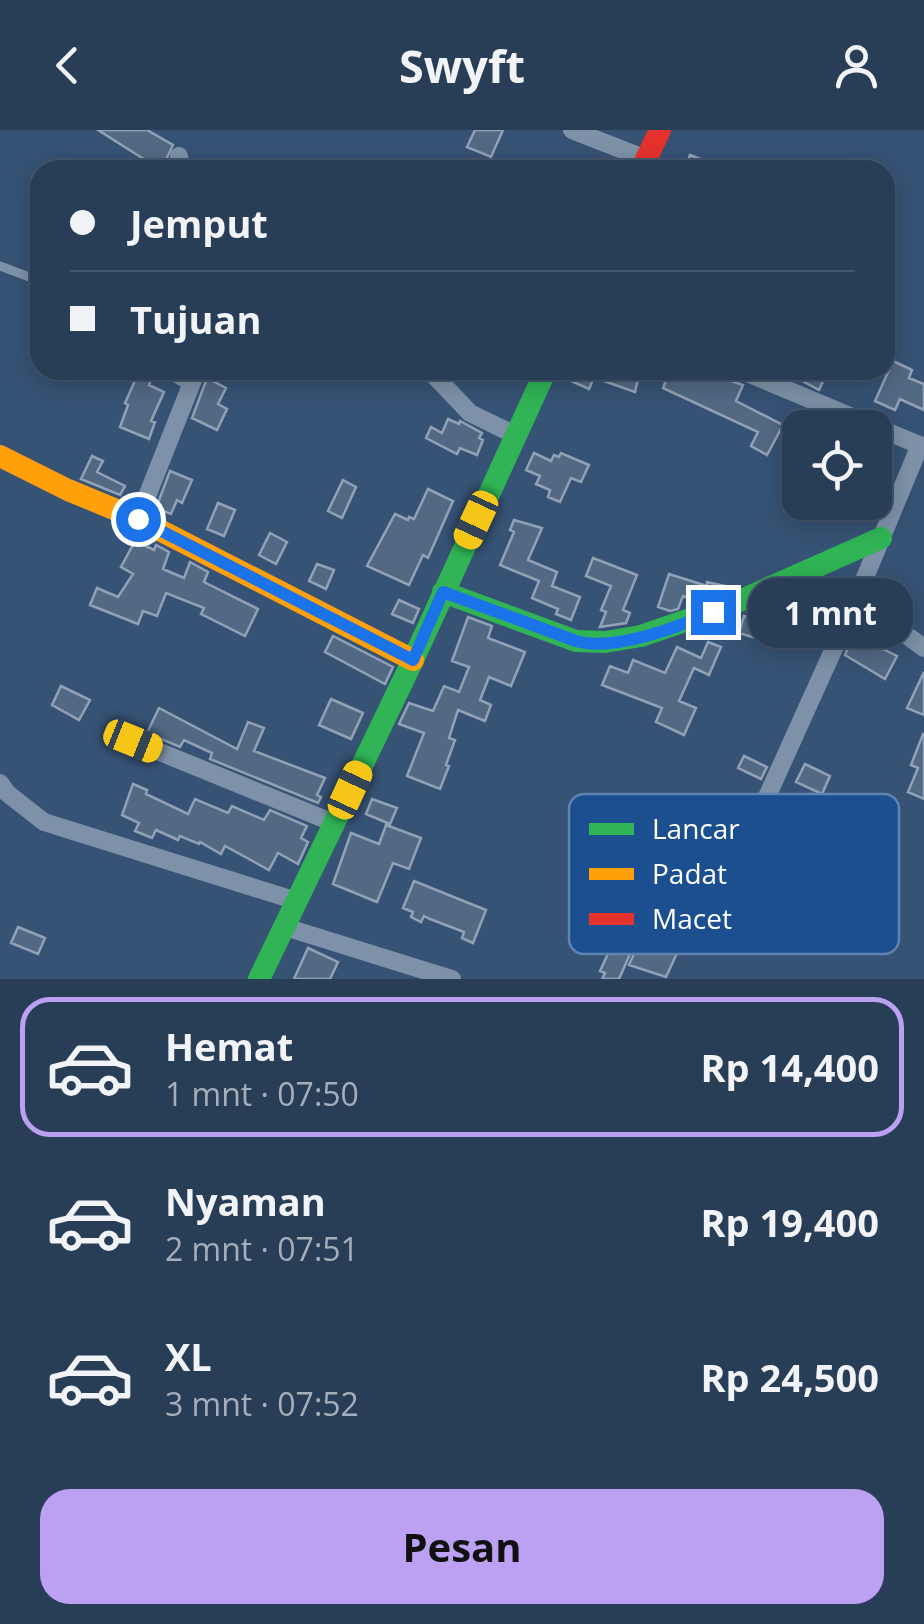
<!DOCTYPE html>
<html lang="id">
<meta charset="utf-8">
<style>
:root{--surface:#283e57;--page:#344961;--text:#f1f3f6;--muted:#a5aeba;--line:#44576d;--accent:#bca0f2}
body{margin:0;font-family:"Open Sans",sans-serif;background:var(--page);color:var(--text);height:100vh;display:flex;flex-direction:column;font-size:38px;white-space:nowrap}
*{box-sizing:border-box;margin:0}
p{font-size:32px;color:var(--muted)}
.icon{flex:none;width:55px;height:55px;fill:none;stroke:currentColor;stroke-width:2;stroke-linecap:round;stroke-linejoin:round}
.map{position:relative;height:849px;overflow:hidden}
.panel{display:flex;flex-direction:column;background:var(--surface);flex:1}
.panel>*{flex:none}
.banner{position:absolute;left:30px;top:30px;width:865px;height:220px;border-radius:30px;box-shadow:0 5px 25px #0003,0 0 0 2px var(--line);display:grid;align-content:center;height:220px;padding:0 40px;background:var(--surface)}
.tools{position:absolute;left:782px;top:280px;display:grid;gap:20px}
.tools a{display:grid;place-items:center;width:110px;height:110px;border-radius:20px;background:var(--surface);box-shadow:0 5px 25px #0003,0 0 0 2px var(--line);font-size:50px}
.end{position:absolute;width:45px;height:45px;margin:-22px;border:12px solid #1a73e8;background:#fff;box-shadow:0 0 0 5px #fff}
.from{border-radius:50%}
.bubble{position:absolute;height:70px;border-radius:30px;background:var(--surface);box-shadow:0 5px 25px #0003,0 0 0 2px var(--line);font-size:32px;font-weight:700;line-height:70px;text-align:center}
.car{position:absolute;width:30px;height:60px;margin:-30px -15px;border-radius:12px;box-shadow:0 0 8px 2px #0007;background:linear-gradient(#f5c518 24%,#345 0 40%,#f5c518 0 76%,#345 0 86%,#f5c518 0)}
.banner b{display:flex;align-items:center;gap:35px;height:95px;font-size:38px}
.banner b+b{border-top:2px solid var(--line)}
.banner i{width:25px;height:25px;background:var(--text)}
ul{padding:18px 0 0;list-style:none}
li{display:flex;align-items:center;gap:30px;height:140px;margin:0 20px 15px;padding:0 20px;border:5px solid transparent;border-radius:30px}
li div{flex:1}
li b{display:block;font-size:38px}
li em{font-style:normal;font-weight:700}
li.current{border-color:var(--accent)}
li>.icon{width:90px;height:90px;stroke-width:1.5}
.cta{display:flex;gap:20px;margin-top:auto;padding:20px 40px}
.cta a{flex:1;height:115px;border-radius:30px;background:var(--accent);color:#111;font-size:40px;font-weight:700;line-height:115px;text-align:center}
header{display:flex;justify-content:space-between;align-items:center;height:130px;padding:0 40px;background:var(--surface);font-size:45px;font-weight:700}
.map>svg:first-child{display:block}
</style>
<header><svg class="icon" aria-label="back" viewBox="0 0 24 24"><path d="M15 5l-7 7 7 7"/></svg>Swyft<svg class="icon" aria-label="person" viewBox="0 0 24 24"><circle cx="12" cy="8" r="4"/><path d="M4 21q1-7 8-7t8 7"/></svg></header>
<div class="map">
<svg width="924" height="849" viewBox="0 0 924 849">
<rect width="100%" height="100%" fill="#365274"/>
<path fill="#526984" stroke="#92a2b6" stroke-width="2.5" d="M 98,0 L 147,0 L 173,15 L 161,40 Z
M 475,0 L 503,0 L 491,27 L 467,17 Z
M 690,25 L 726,39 L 726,40 L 685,40 Z
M 893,231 L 912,240 L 909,248 L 924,254 L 924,280 L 900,269 L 895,280 L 875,271 Z
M 561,240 L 588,240 L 596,243 L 589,259 L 560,246 Z
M 605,240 L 640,240 L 635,262 L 601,250 Z
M 670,240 L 699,240 L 743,255 L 736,271 L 783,295 L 767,325 L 751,316 L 758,302 L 663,258 Z
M 782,240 L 828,240 L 819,260 Z
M 138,244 L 151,250 L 149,255 L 164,262 L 151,291 L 155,292 L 149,309 L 120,297 L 128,275 L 125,273 Z
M 207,248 L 226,258 L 218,274 L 227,279 L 217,300 L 192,288 Z
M 448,289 L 459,294 L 460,291 L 482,303 L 479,308 L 483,310 L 477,325 L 460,318 L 457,324 L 426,308 L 431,297 L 442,303 Z
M 534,323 L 551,331 L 554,325 L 559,327 L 561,323 L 589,335 L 581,352 L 571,348 L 560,372 L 548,367 L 550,360 L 536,354 L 540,346 L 526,340 Z
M 92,326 L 103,331 L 97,342 L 125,356 L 120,365 L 81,349 Z
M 170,341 L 192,350 L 182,373 L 177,370 L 171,384 L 156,378 Z
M 343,350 L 356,357 L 342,388 L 328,381 Z
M 428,359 L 453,371 L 428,428 L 423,425 L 409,455 L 367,436 L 395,384 L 408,390 L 409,387 L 414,389 Z
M 218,373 L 235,380 L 224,406 L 207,399 Z
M 514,390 L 542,398 L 528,430 L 557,442 L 552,456 L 580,467 L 571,490 L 556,484 L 558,479 L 532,468 L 539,451 L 500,435 L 514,402 L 510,400 Z
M 270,403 L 287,412 L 276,434 L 259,425 Z
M 135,411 L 154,420 L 156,415 L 169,422 L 163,439 L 184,448 L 190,432 L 208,442 L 204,452 L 258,479 L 245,506 L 201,484 L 204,478 L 166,463 L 157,486 L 143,481 L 138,494 L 90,475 L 97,458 L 118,467 L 133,444 L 121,437 Z
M 593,428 L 637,445 L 623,480 L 630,483 L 626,493 L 600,497 L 606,482 L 601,480 L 611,456 L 586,446 Z
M 317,434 L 334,440 L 326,459 L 309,451 Z
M 669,444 L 707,456 L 707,452 L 725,456 L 724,462 L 696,471 L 683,466 L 678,479 L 670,481 L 658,477 Z
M 399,470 L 419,479 L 413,493 L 392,484 Z
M 744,486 L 771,494 L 765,511 L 739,503 Z
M 468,487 L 492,496 L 488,508 L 525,522 L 511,556 L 489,547 L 480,570 L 491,575 L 485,591 L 458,580 L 449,608 L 455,610 L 446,635 L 449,636 L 440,659 L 407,646 L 424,603 L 399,594 L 409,573 L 433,581 L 444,556 L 459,562 L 469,537 L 452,531 Z
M 865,494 L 881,502 L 875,515 L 897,526 L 885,549 L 845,525 L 853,506 L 857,509 Z
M 333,506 L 393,537 L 385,554 L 325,522 Z
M 708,512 L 721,517 L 709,545 L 694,538 L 679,571 L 696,578 L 684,605 L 656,592 L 662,578 L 602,555 L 610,536 L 628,543 L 633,530 L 665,543 L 677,517 L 701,528 Z
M 924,542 L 924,585 L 907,578 Z
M 61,556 L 90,570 L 79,590 L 52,575 Z
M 331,569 L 363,583 L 351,609 L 319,595 Z
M 159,578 L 237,619 L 248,592 L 264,598 L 254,621 L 325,648 L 317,665 L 321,667 L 318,673 L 210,629 L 212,623 L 184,610 L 180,617 L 147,603 Z
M 923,604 L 924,604 L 924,669 L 908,662 L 918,638 L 911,635 Z
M 744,626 L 767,637 L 761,649 L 738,638 Z
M 805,634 L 830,646 L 822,664 L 796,652 Z
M 133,654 L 147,660 L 146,664 L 188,684 L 195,669 L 228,683 L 232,676 L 264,690 L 270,680 L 307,696 L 301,708 L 308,712 L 298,734 L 278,723 L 269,740 L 225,716 L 221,724 L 200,712 L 199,714 L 180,706 L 178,710 L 156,700 L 152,708 L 135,701 L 139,693 L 122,685 Z
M 372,669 L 397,678 L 390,694 L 366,684 Z
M 386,695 L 421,708 L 409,739 L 393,733 L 377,772 L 333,754 L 351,703 L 379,714 Z
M 414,751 L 486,780 L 473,813 L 462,808 L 464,802 L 430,789 L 424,786 L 421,792 L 411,787 L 413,782 L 403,778 Z
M 649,791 L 666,798 L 660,813 L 678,821 L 666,847 L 629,835 Z
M 18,797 L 45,808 L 38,824 L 11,813 Z
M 612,815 L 630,824 L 619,849 L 602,849 L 605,843 L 600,841 Z
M 308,818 L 338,832 L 330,849 L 294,849 Z"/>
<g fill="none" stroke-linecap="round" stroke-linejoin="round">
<path stroke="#7d92a8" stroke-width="9" d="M 0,136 L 40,151
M 161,240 L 189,256"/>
<path stroke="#7d92a8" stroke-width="18" d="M 572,0 L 646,29
M 179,26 L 181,40
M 429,240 L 470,283 L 515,305
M 740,240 L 924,317
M 138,389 L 197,240
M 854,474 L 887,491 L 924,518
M 133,611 L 334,693
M 0,653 L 7,663 L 44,692 L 297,771
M 743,720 L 854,474 L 920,315
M 285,797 L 452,849"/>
<path stroke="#30b455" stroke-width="22" d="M 443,462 L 576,511 L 605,512 L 641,506 L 728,476 L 881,408
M 259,849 L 413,530 L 546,240"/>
<path stroke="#ff9f0a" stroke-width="22" d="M 0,326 L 68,360 L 138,389 L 413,530"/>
<path stroke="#e5322d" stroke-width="22" d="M 641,40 L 660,0"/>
</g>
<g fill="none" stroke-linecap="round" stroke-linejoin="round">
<path stroke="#1a73e8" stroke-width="12" d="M 138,389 L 413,530 L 443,462 L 576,511 C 614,522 678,497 713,482"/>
</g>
<rect x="569" y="664" width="330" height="160" rx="15" fill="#1b4f8f" stroke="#5f84b1" stroke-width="2.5"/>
<rect x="589" y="693" width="45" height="12" fill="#30b455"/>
<rect x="589" y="738" width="45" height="12" fill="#ff9f0a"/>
<rect x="589" y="783" width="45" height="12" fill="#e5322d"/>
<g font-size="28" fill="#fff">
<text x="652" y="709">Lancar</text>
<text x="652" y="754">Padat</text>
<text x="652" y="799">Macet</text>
</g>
</svg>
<div class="tools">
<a><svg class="icon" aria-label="locate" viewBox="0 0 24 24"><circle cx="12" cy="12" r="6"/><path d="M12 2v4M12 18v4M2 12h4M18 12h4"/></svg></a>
</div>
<i class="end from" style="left:138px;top:389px"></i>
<i class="end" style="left:713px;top:482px"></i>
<div class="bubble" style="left:748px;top:448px;width:165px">1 mnt</div>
<i class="car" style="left:476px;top:390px;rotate:205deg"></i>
<i class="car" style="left:133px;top:611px;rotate:112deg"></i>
<i class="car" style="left:350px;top:660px;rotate:25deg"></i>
<div class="banner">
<b><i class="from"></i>Jemput</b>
<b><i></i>Tujuan</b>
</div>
</div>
<section class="panel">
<ul>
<li class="current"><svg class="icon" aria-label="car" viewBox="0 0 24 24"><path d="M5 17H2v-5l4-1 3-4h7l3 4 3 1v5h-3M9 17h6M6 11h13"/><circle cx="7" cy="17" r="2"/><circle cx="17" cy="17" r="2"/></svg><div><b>Hemat</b><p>1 mnt · 07:50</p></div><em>Rp 14,400</em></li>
<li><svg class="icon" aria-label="car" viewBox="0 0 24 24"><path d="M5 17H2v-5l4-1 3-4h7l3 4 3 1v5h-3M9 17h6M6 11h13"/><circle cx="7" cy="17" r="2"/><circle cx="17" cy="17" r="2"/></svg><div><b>Nyaman</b><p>2 mnt · 07:51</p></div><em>Rp 19,400</em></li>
<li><svg class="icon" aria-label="car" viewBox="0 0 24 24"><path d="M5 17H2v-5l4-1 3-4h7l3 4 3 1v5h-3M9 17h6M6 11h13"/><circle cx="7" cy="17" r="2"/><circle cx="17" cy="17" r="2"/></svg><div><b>XL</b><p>3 mnt · 07:52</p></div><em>Rp 24,500</em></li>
</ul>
<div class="cta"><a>Pesan</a></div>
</section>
